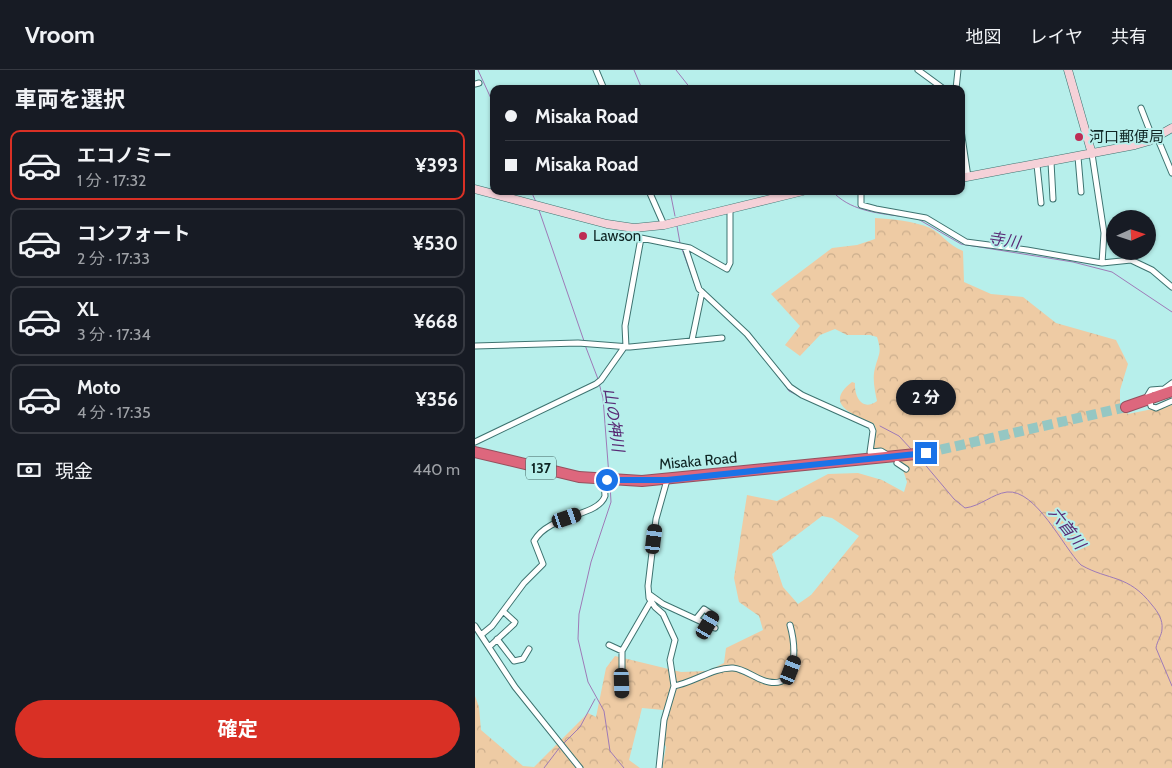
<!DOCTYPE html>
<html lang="ja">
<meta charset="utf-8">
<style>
:root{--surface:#171b24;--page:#242831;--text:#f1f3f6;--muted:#9ea1a6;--line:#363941;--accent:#d93025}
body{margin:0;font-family:Cabin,"Noto Sans JP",sans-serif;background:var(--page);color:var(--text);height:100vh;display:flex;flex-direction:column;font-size:19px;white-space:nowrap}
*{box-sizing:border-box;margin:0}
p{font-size:16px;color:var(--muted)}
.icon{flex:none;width:28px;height:28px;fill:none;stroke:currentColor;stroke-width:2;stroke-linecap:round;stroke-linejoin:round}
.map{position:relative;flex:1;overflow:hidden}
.details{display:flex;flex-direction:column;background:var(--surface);width:475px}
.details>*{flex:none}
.guide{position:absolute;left:15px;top:15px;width:475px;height:110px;border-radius:10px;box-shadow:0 1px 4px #0004;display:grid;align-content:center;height:110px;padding:0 15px;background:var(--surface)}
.needle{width:32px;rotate:87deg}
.fabs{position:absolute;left:631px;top:140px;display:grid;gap:10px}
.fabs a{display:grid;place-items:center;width:50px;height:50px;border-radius:50%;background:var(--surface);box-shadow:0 1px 4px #0004;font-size:25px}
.end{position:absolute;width:22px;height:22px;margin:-11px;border:6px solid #1a73e8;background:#fff;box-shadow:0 0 0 2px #fff}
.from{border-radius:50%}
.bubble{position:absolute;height:35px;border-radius:18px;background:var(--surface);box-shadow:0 1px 4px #0004;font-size:16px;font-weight:700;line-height:35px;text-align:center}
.car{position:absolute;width:15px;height:30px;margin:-15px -8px;border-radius:6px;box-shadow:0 0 4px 1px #0007;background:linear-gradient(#222 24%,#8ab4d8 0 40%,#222 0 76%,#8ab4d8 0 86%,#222 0)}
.guide b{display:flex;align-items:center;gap:18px;height:48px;font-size:19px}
.guide b+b{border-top:1px solid var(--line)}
.guide i{width:12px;height:12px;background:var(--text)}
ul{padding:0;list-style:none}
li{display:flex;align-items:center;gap:15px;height:70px;margin:0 10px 8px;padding:0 5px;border:2px solid var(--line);border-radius:10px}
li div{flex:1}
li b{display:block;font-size:19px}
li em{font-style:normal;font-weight:700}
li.selected{border-color:var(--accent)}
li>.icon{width:45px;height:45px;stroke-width:1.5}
h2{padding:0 15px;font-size:22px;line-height:60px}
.pay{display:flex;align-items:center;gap:12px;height:55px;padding:0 15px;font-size:19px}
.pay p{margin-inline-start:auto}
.cta{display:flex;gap:10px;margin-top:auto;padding:10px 15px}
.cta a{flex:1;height:58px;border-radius:30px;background:var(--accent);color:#fff;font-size:20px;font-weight:700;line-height:58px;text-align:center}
header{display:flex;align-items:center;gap:30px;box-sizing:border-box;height:70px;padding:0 25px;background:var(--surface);border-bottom:1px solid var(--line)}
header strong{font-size:24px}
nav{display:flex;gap:28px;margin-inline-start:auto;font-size:18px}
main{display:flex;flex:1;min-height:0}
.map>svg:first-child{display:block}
</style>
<header>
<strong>Vroom</strong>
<nav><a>地図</a><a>レイヤ</a><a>共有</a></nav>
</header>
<main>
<section class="details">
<h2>車両を選択</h2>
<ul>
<li class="selected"><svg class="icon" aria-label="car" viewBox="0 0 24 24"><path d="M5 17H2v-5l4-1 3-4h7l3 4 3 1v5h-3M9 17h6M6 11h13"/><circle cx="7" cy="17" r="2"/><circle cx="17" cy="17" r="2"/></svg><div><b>エコノミー</b><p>1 分 · 17:32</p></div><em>¥393</em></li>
<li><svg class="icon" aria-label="car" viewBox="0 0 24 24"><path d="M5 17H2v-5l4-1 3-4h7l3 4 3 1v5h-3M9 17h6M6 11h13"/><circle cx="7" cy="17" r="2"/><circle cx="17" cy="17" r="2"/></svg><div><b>コンフォート</b><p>2 分 · 17:33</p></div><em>¥530</em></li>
<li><svg class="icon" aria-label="car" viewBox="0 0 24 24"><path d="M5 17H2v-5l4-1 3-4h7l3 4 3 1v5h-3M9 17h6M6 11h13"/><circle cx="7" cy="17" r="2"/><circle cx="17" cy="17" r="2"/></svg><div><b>XL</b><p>3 分 · 17:34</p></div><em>¥668</em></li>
<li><svg class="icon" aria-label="car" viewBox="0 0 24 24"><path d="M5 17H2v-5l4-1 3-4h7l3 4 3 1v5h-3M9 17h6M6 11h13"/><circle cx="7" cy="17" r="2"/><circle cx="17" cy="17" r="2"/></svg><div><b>Moto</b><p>4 分 · 17:35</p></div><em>¥356</em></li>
</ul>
<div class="pay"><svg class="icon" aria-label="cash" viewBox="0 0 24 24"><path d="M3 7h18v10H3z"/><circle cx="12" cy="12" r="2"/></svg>現金<p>440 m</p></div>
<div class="cta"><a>確定</a></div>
</section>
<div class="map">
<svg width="697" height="698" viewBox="0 0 697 698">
<defs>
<pattern id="forest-crowns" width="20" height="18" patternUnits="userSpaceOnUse" patternTransform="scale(1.25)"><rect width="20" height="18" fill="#eecba4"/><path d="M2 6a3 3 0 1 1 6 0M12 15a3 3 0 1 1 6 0" fill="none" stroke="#cbae8d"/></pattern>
</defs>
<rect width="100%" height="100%" fill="#b7efeb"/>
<path fill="url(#forest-crowns)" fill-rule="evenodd" d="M 400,148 C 417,149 439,151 455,158 C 467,164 473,175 488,181 L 489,212 L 516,224 L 548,227 L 581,253 L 641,270 L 653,294 L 645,320 L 645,335 L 653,344 L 697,335 L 697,698 L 187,698 L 191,677 L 185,664 L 188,640 L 167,638 L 154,690 L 165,698 L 0,698 L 0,626 L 4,637 L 6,660 L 48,696 L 59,697 L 113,643 L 121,647 L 131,598 L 140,586 L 206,602 L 233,601 L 249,593 L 251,578 L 288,560 L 284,546 L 264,532 L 259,508 L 272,425 L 302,431 L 353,404 L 383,403 L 407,410 L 429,422 L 432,412 L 425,391 L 452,388 L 399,379 L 401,359 L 399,354 C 380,345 347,335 377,312 L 380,313 C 379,326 387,342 402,331 C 400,321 397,309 400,298 C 404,283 407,283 402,267 L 395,265 L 372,265 L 360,259 L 345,265 L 325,286 L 310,275 L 325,256 L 296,224 L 357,178 L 382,175 L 400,169 ZM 347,446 L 357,448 L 384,466 L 336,525 L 323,534 L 308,517 L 297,484 Z"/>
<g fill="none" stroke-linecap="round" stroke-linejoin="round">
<path stroke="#9e7ab7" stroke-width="1" d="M 3,0 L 19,35
M 159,0 L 167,19
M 201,0 L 216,19
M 56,121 L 61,132
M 195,121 L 200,146
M 357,121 C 374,140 400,143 424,146
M 64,140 L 109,271
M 443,149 L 486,174 L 598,192 L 637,202 L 697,242
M 202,156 L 205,173
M 207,179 L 221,218
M 269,265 L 275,271
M 110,275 L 123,309
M 308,312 L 314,321 L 330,329
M 124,313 L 128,328 L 134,406
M 405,356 L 424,366 L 436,379
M 447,391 L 479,429 L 490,438 C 506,436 517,424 532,422 C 561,419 588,477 606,495 C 634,511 653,504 677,535 C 683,542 688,550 687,559 C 687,565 682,571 681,578 L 697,616
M 135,414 L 136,432 L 116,492 L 104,544 L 103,569 L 113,612 L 129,641 L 135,681 L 149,698
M 88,674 L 105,657 L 120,629
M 69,698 L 85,677"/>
<path stroke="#95c7c3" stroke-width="10" stroke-dasharray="10 5" stroke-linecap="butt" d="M 451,383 L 651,337"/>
<g stroke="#3d7370" stroke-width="7">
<path id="street" d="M 121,0 L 129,19
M 443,0 L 469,19
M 0,14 L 4,13
M 481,19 L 483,0
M 666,38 L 678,69
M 486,60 L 493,107
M 682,67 L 697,103
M 617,84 L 629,163 L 627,193
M 603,87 L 606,122
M 576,92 L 578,129
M 562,95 L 566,133
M 174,121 L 189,155
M 386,121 L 386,135 L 401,139 L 451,148 L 491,172 L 552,180 L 627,193 L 656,190 L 677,200 L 697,217
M 159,158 L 159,163 L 166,168 L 215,178 L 252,199 L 255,193 L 255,140
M 210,177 L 224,219 L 272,264 L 315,317 L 327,325 L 396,356 L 398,361 L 395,382 L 406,381 L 411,384
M 217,270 L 227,222
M 0,276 L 103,273 L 155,277 L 247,268
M 151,277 L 150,256 L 166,168
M 697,313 L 689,319 L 676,320 L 673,325 L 676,336 L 681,338 L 697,331
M 0,372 L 121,314 L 126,310 L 150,276
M 422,393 L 431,399
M 174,524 L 188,534 L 240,558
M 221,549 L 229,539 L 238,545 L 233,555
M 0,556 L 40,617 L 105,698
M 6,565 L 17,556 L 49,513 L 68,494 L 59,471 C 74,444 123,447 130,426 L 129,410
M 22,569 L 39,591 L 48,589 L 54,579
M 134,575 L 147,581 L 176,531
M 14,577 L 39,554 L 40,552 L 29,542
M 147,581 L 147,625
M 199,616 C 218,613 239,597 258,598 C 271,599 281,610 294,612 C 325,618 320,573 315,555
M 184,698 L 189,650 L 199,616 L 195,590 L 200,570 L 188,544 L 180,537 L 174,528 L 173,516 L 181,449 L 192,410"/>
</g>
<g stroke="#3d7370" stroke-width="9">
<path id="secondary" d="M 593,0 L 617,84
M 486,108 L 660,75 L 674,71 L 697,58
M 0,119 L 132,154 L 159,158 L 189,155 L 328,121"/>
</g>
<g stroke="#95505e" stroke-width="12">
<path id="highway" d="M 651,337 L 697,321
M 0,382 L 104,407 L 167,411 L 451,383"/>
</g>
<use href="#street" stroke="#fff" stroke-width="5"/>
<use href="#secondary" stroke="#f5d1d8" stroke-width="8"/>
<use href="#highway" stroke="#dd677d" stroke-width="10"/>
</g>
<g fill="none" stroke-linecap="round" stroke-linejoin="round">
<path stroke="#1a73e8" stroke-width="6" d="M 132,410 L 192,410 L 451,383"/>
</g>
<g fill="#bd2d54" stroke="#b7efeb" stroke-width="2">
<circle cx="604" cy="67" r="5"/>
<circle cx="108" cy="166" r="5"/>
</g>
<g text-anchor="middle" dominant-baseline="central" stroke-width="4" stroke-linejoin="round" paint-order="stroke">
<rect fill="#b7efeb" stroke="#416260" stroke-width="1" x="51" y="386.5" width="30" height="23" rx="4"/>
<g font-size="14" font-weight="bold" fill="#0f2524">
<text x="66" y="398">137</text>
</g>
<g font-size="15" fill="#0f2524" stroke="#b7efeb" text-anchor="start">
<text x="614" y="67">河口郵便局</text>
<text x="118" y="166">Lawson</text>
</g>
<g font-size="15" fill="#0f2524" stroke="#b7efeb">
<text transform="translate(223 391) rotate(-5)">Misaka Road</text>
</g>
<g font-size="16" font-style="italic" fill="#592b75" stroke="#b7efeb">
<text transform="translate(529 170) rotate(9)">寺川</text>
<text transform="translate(139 350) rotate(82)">山の神川</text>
<text transform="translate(592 458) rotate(52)">六首川</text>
</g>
</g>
</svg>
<div class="fabs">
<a><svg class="needle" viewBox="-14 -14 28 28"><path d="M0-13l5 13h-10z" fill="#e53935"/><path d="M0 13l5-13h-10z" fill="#9ea1a6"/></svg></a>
</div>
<i class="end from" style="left:132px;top:410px"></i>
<i class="end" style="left:451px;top:383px"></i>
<div class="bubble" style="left:421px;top:310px;width:60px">2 分</div>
<i class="car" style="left:92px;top:448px;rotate:71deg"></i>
<i class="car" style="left:179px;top:469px;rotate:7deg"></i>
<i class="car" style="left:233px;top:555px;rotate:30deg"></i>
<i class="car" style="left:316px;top:600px;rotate:21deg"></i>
<i class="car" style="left:147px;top:613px;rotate:178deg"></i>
<div class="guide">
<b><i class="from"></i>Misaka Road</b>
<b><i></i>Misaka Road</b>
</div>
</div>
</main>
